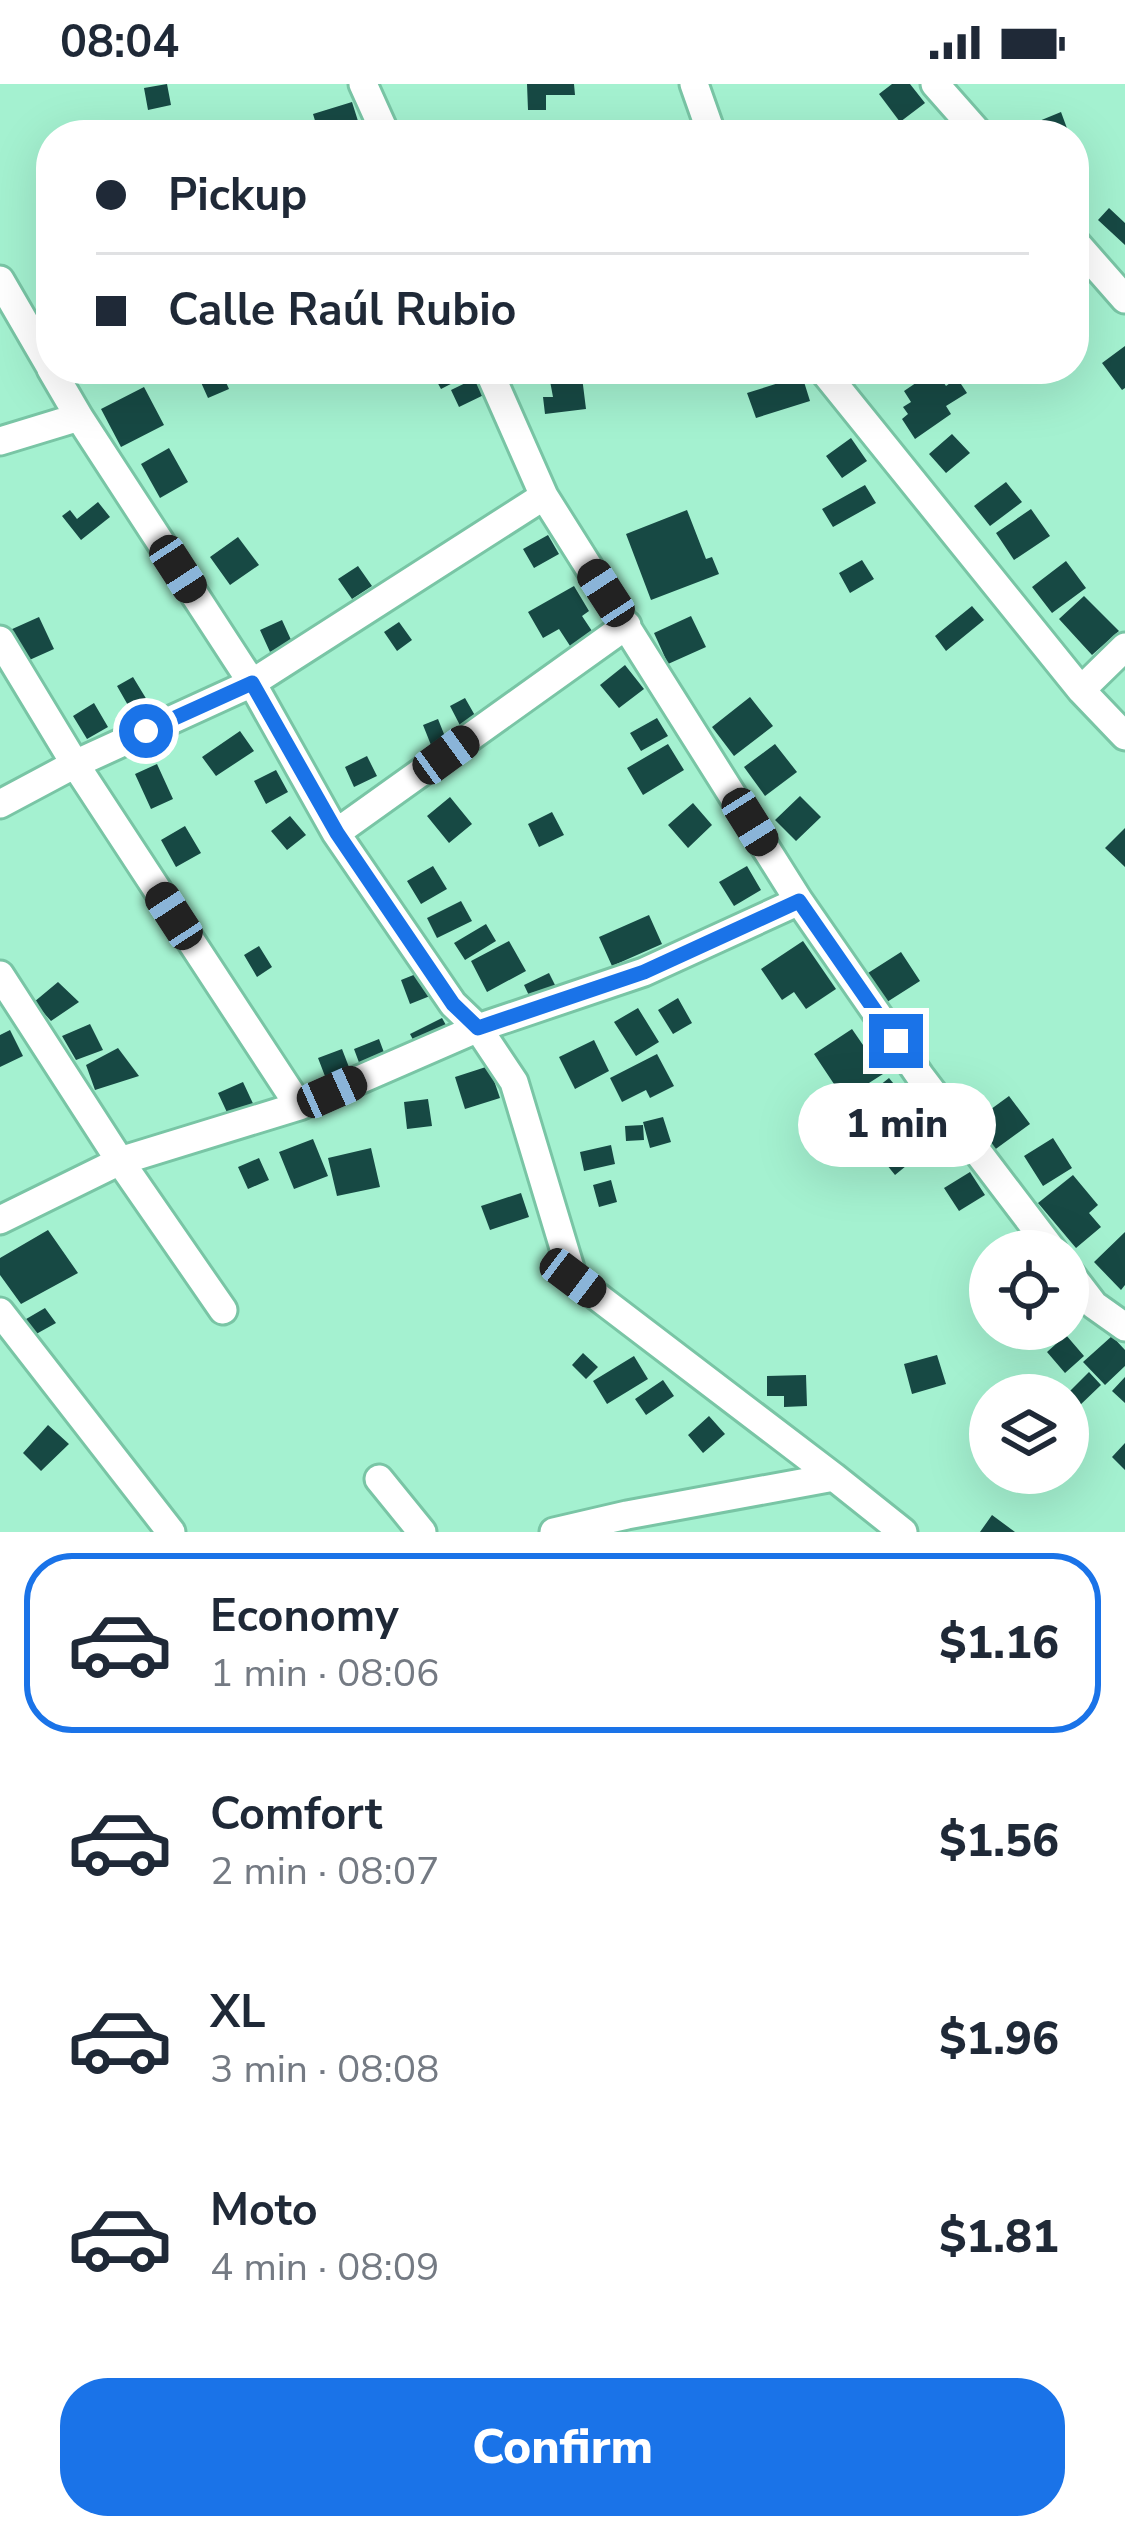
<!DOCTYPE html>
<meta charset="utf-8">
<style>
:root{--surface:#fff;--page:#f6f6f7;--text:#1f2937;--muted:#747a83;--line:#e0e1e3;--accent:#1a73e8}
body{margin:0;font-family:"Nunito Sans",sans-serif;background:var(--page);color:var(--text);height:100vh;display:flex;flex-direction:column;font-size:45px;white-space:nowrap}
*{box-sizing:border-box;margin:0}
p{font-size:39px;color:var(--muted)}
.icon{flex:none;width:66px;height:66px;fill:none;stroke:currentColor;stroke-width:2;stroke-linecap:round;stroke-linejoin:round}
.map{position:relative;height:1448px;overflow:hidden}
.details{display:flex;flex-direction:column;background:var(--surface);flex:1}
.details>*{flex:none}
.hud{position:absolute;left:36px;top:36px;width:1053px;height:264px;border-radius:48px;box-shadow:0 12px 48px #0002;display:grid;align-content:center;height:264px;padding:0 60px;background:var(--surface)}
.buttons{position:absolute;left:969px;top:1146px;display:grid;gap:24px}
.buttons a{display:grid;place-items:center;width:120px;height:120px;border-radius:50%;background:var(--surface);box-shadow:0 12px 48px #0002;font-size:60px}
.end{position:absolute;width:54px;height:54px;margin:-27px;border:15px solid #1a73e8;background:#fff;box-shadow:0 0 0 6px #fff}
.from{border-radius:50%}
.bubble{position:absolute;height:84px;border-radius:42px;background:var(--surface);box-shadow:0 12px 48px #0002;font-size:39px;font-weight:800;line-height:84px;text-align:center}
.car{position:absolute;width:36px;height:72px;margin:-36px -18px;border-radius:15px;box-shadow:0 0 9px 3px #0007;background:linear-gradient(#222 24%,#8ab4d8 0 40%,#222 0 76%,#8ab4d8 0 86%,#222 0)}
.hud b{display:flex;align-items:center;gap:42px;height:114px;font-size:45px}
.hud b+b{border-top:3px solid var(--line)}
.hud i{width:30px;height:30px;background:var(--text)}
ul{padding:21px 0 0;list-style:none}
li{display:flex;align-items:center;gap:36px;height:180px;margin:0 24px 18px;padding:0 36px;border:6px solid transparent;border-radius:48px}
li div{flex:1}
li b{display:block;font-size:45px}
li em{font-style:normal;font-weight:800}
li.current{border-color:var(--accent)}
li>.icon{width:108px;height:108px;stroke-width:1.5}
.cta{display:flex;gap:24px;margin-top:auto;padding:24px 60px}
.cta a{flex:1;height:138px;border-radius:48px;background:var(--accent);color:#fff;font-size:48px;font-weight:800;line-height:138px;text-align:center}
.status{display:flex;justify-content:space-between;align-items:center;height:84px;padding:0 60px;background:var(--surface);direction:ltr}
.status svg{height:33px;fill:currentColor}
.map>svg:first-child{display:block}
</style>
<div class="status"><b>08:04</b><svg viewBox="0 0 49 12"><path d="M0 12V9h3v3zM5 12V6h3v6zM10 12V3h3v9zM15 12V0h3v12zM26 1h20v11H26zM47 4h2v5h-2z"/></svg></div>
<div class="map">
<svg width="1125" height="1448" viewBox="0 0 1125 1448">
<rect width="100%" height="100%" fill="#a4f1d0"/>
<path fill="#174944" d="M 167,0 L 171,21 L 148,26 L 144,4 Z
M 527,0 L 574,0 L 575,11 L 546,11 L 546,26 L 528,26 Z
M 892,0 L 910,0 L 925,19 L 900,38 L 879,10 Z
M 352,18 L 358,37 L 348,40 L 350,47 L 338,51 L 330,51 L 328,47 L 319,50 L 313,30 Z
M 1061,28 L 1068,47 L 1058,51 L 1016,51 L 1015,47 Z
M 775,36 L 779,48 L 788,45 L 790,51 L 746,51 L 744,47 Z
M 923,39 L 932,51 L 908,51 Z
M 1109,124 L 1125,139 L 1125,161 L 1098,136 Z
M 1125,262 L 1125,304 L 1122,306 L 1102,279 Z
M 195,285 L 220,285 L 229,305 L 208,314 Z
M 430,285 L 480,285 L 441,305 Z
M 800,285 L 810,317 L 756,334 L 747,309 L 785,297 L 783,291 Z
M 935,286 L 946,302 L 957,294 L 967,309 L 946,322 L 951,330 L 915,355 L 902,335 L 908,330 L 903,323 L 911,318 L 904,307 Z
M 482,291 L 490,308 L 459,323 L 451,306 Z
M 582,293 L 586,325 L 545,330 L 543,313 L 553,313 L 550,297 Z
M 144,303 L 164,341 L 121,363 L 101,325 Z
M 952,350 L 970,369 L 946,389 L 929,370 Z
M 851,354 L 867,377 L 842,394 L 826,372 Z
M 169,364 L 188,398 L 160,414 L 141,380 Z
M 1006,398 L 1022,418 L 990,442 L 974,422 Z
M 865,401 L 876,419 L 833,443 L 822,425 Z
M 98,418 L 110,433 L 81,456 L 62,432 L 70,426 L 77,435 Z
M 1031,425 L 1050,452 L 1014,476 L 996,449 Z
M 687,426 L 706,475 L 712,473 L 719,490 L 651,516 L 626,450 Z
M 548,451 L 559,470 L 534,484 L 523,465 Z
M 238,453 L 259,481 L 230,501 L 210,473 Z
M 862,476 L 874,495 L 850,509 L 839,489 Z
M 1066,477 L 1086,504 L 1052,529 L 1032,503 Z
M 358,482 L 372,502 L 352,515 L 338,495 Z
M 574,502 L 589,527 L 582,532 L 596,553 L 574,568 L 559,545 L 543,554 L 528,528 Z
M 1084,512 L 1119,547 L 1092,571 L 1059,535 Z
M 972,522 L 984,536 L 946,567 L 935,552 Z
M 691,532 L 706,563 L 668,580 L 654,549 Z
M 39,533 L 54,565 L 25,578 L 10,546 Z
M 282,536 L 292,558 L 270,568 L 260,546 Z
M 399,538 L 412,556 L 397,567 L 384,548 Z
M 625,581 L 644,605 L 619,624 L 600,601 Z
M 133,593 L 150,621 L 133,630 L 117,602 Z
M 750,613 L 773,642 L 734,672 L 712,643 Z
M 465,614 L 481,642 L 465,651 L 450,622 Z
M 94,619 L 108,643 L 87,655 L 73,632 Z
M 657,634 L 668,652 L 641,667 L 630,649 Z
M 438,635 L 446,655 L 431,661 L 423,641 Z
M 240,647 L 254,667 L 216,692 L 202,673 Z
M 668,660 L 684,686 L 643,711 L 627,684 Z
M 775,660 L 797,688 L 765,712 L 744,683 Z
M 367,672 L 377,692 L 354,703 L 345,683 Z
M 157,680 L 173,715 L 151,725 L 135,690 Z
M 276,686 L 288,708 L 266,720 L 254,697 Z
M 800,712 L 821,733 L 796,757 L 775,736 Z
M 450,713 L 472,740 L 449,759 L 427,732 Z
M 693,719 L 712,741 L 688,764 L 668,741 Z
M 552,728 L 564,751 L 539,763 L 528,740 Z
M 290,732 L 306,751 L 287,766 L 271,747 Z
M 185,742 L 201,769 L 176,783 L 161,756 Z
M 1125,744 L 1125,783 L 1105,764 Z
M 433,782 L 447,805 L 421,820 L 407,797 Z
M 747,782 L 761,806 L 734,822 L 719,798 Z
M 461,817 L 472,837 L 437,854 L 427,834 Z
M 649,831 L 662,860 L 612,882 L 599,853 Z
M 486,840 L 496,857 L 465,876 L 454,859 Z
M 509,857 L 526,887 L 487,908 L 471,877 Z
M 803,857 L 836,905 L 806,925 L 794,908 L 782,916 L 761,885 Z
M 259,862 L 272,883 L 257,893 L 244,871 Z
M 901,868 L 920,897 L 887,918 L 868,889 Z
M 426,886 L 435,910 L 410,920 L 401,896 Z
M 549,889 L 559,909 L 534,922 L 524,901 Z
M 58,898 L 79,918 L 51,937 L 34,918 Z
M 678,914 L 692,939 L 673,950 L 658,926 Z
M 638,924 L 659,958 L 636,972 L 614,938 Z
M 442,934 L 451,950 L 419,967 L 410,950 Z
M 90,940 L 103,966 L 76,976 L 62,952 Z
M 852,945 L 883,990 L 844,1015 L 814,970 Z
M 10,946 L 23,972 L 0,983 L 0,951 Z
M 379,955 L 389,982 L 364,992 L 354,965 Z
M 594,956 L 609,987 L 575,1005 L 559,973 Z
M 118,964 L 139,992 L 95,1006 L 86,981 Z
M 342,965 L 352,991 L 328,1000 L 318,974 Z
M 657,970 L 674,1002 L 650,1014 L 646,1006 L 622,1018 L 610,994 Z
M 489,982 L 500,1014 L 465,1025 L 455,993 Z
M 889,994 L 939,1055 L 895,1091 L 845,1029 Z
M 243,998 L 256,1026 L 231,1037 L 218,1009 Z
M 1009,1012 L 1030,1040 L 993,1067 L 972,1039 Z
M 428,1015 L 432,1042 L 407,1045 L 404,1018 Z
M 663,1033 L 671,1058 L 650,1064 L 643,1038 Z
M 643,1041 L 644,1056 L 626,1057 L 625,1042 Z
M 1053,1054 L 1072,1084 L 1043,1102 L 1024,1072 Z
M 313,1055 L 328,1092 L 294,1105 L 279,1068 Z
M 611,1061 L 615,1080 L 584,1087 L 580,1068 Z
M 371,1064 L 380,1103 L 337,1112 L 328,1074 Z
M 259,1074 L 269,1096 L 248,1105 L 238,1083 Z
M 970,1088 L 985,1111 L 959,1127 L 944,1104 Z
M 1073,1091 L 1098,1121 L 1089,1129 L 1101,1143 L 1076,1164 L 1038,1119 Z
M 611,1096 L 617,1118 L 599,1123 L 593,1101 Z
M 521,1109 L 529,1133 L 490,1146 L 481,1122 Z
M 48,1146 L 78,1189 L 21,1220 L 0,1191 L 0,1174 Z
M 1125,1148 L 1125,1201 L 1121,1206 L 1094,1178 Z
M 990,1189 L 990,1218 L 986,1220 L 978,1193 Z
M 45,1224 L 56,1239 L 29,1254 L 21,1238 Z
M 1066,1251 L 1084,1272 L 1065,1289 L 1047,1268 Z
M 1112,1252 L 1125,1266 L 1125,1282 L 1105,1301 L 1083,1278 Z
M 583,1269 L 598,1283 L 586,1295 L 572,1281 Z
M 937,1271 L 946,1300 L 912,1310 L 904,1280 Z
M 634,1272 L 648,1295 L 607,1320 L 593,1297 Z
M 1089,1288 L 1101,1301 L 1077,1324 L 1068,1316 L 1068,1309 Z
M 806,1291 L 807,1322 L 784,1323 L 784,1312 L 767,1312 L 767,1292 Z
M 1125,1293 L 1125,1319 L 1112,1307 Z
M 663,1296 L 674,1312 L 646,1331 L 635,1315 Z
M 709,1332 L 725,1350 L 703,1369 L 688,1351 Z
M 48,1341 L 69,1360 L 41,1387 L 23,1369 Z
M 1125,1359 L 1125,1386 L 1112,1373 Z
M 992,1431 L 1015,1448 L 980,1448 Z"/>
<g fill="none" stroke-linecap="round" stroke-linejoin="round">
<g stroke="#79c5a5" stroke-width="33">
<path id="street" d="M 363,0 L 386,51
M 694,0 L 712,51
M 935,0 L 980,51
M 1074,157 L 1125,215
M 0,196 L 51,284
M 51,285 L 79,333 L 252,599 L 336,749 L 453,920 L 478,944 L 514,998 L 573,1194 L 834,1393
M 488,285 L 544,412 L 799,817 L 920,992 L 1053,1167
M 822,285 L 1081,606 L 1125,652
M 0,357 L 79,333
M 0,556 L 75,680 L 299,1022
M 1081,606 L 1125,563
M 0,720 L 75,680 L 252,599 L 544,412
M 336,749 L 627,541
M 0,891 L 120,1077 L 223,1226
M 0,1136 L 120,1077 L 299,1022 L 478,944 L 644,888 L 799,817
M 1068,1187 L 1094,1221 L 1125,1243
M 0,1228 L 171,1448
M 379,1395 L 422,1448
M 554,1448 L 627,1431 L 834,1393 L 903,1448"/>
</g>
<use href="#street" stroke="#fff" stroke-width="27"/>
</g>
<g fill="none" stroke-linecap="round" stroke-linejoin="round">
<path stroke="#1a73e8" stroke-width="15" d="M 146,647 L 252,599 L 337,749 L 453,920 L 478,944 L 644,888 L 799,817 L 896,957"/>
</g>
</svg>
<div class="buttons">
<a><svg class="icon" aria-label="locate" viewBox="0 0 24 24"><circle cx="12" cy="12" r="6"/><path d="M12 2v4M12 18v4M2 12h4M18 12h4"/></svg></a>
<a><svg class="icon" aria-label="layers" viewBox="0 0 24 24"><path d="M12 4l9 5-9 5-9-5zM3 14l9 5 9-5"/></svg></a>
</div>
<i class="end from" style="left:146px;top:647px"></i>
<i class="end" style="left:896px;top:957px"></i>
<div class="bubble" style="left:798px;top:999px;width:198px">1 min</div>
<i class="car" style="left:178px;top:485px;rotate:147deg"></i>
<i class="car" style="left:606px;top:509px;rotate:327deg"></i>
<i class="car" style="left:446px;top:671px;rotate:54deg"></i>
<i class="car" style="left:750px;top:738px;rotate:148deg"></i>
<i class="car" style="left:174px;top:832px;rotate:327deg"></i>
<i class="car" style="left:332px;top:1008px;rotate:66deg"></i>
<i class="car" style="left:573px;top:1194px;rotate:127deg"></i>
<div class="hud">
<b><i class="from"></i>Pickup</b>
<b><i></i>Calle Raúl Rubio</b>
</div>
</div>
<section class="details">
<ul>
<li class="current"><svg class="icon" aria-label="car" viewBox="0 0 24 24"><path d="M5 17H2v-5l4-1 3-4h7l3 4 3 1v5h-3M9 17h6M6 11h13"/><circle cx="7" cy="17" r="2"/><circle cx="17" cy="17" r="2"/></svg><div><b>Economy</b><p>1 min · 08:06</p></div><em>$1.16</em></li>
<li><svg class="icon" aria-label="car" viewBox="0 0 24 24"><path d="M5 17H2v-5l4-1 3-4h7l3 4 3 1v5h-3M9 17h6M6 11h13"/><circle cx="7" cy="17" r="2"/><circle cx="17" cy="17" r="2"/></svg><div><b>Comfort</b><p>2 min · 08:07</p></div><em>$1.56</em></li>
<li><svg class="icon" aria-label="car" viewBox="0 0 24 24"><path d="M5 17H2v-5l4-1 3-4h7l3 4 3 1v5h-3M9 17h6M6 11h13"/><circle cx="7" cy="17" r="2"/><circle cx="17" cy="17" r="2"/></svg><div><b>XL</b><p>3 min · 08:08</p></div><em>$1.96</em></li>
<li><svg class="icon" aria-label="car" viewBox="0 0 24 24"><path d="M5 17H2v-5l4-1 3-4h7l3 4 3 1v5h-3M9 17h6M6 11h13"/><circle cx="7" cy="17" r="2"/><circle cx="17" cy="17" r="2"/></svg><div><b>Moto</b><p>4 min · 08:09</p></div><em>$1.81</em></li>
</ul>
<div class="cta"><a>Confirm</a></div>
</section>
